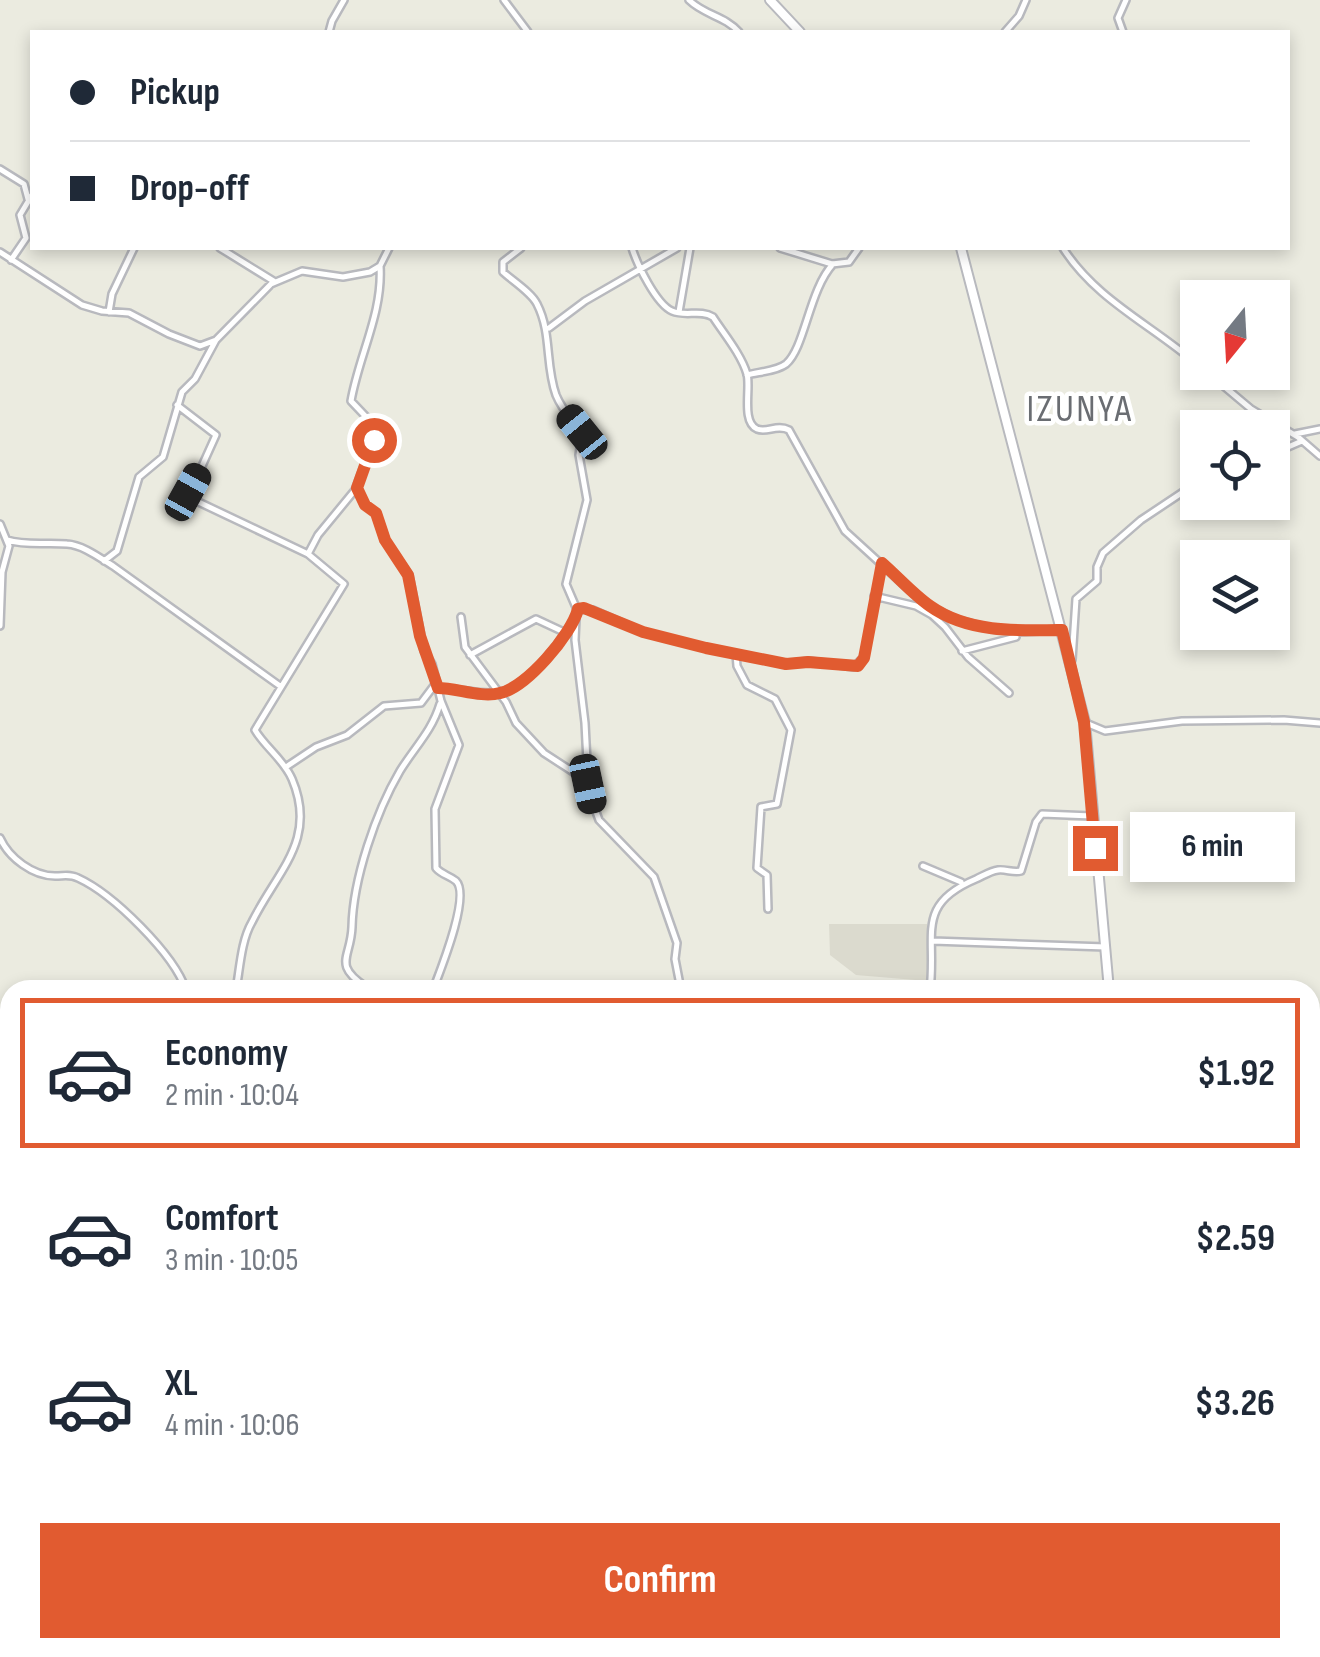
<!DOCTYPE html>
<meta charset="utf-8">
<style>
:root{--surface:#fff;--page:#f6f6f7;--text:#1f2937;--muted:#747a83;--line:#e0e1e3;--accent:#e15b30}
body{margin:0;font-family:"Sofia Sans Condensed",sans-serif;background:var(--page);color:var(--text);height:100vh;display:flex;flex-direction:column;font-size:38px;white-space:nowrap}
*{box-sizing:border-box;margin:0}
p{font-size:32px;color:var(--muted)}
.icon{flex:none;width:55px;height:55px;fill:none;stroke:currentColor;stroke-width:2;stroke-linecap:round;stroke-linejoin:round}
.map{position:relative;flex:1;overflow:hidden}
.side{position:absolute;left:0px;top:980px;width:1320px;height:678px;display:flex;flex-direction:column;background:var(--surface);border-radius:30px 30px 0 0;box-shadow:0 5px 15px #0003}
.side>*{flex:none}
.guide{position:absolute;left:30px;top:30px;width:1260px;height:220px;border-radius:0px;box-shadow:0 5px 15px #0003;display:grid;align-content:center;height:220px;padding:0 40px;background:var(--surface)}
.needle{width:65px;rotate:198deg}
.fabs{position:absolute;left:1180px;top:280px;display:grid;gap:20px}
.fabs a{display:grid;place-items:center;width:110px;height:110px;border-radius:0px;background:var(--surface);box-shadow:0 5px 15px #0003;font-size:50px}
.end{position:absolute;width:45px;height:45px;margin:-22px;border:12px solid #e15b30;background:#fff;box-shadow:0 0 0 5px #fff}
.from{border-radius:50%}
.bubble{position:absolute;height:70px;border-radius:0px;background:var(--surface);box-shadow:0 5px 15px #0003;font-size:32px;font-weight:700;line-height:70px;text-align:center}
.car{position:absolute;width:30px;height:60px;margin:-30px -15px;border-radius:12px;box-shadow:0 0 8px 2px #0007;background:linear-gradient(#222 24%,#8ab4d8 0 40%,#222 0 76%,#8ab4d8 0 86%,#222 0)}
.guide b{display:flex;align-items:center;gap:35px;height:95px;font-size:38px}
.guide b+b{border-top:2px solid var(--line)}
.guide i{width:25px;height:25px;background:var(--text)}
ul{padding:18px 0 0;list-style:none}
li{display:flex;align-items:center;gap:30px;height:150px;margin:0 20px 15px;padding:0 20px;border:5px solid transparent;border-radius:0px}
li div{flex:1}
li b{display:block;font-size:38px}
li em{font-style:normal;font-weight:700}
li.on{border-color:var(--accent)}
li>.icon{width:90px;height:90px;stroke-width:1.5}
.button{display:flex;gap:20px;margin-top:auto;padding:20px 40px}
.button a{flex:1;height:115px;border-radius:0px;background:var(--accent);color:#fff;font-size:40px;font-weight:700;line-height:115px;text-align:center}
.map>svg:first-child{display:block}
</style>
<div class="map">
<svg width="1320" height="1657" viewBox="0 0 1320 1657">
<rect width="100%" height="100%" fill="#ebebe0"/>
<path fill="#dbdace" d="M 829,924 L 927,924 L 927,981 L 856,975 L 830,955 Z"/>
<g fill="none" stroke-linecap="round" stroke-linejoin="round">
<path stroke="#a0c4fb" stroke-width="2.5" d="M 569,1657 L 579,1648"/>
<path stroke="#a0c4fb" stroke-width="8" d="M 1310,1408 L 1320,1401
M 0,1638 L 10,1643
M 20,1648 L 38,1657
M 610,1648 L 616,1648
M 434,1657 L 453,1648"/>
<g stroke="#b8b9be" stroke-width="10">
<path id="minor" d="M 504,0 L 528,32
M 689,0 C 704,15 725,16 739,32
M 329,32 L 332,21 L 344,0
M 1005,32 L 1019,16 L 1026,0
M 1123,32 L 1118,18 L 1126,0
M 0,169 L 24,184 L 28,199
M 220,248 L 275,282
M 632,248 C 637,264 656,304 672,311 C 686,317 700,309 713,317 C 724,334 741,354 747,374 C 751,387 741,422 757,429 C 767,433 777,424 789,430 L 845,531 L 925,604 L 955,619 L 992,629 L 1017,632 L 1062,630
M 780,248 L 832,264 L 849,262 L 859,248
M 1063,248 C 1096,300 1152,325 1198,365
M 0,252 L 82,305 L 102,311 L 129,313 L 169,334 L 200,346 L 216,340
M 11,260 L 26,238 L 20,215 L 32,195
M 109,312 L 112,294 L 134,248
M 679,312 L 690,248
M 549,328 L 585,301 L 677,248
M 1207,372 L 1251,409 L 1298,437 L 1320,456
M 747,375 C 758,372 777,371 786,364 C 805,348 809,290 833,264
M 177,405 L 216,435 L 188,497 L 308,554 L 344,584 L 255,730 C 265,747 284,760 292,779 C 318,840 277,871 252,922 C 241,941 240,968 236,990
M 1295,434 L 1320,429
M 1272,454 L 1302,441
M 357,487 L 365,505 L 376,513 L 385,540 L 409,575 L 424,651 L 432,664 L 441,701 L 459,745 L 435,809 L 436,868 C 442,875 449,875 456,881 C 471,896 440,971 433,990
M 0,524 L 9,546 L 2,572 L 0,626
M 7,540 C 27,546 47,542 67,544 C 83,545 100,558 113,566 L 280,686
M 308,554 L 318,535 L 355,490 L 374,440 L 370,421 L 351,401 C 359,355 383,313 380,266
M 104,561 L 117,551 L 139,477 L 163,457 L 182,392 L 195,379 L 216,340 L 271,284 L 302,271 L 343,277 L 370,272 L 380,266 L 389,248
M 874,596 L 916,606 L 932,615 L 945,627 L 968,657 L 1009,693
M 578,609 L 593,610 L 643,632 L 707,648 L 786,664 L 809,661 L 854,667 L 864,657 L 882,563
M 461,617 L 465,647 L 506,702 L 516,723 L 544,753 L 584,779 L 599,820 L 654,877 L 677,943 L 675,959 L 681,990
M 576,618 L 575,640 L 585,723 L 588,781
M 962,651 L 1016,637
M 736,654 L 737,666 L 747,685 L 775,699 L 791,730 L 777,804 L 761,807 L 757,868 L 767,875 L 768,909
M 470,655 L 536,619 L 566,633
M 1072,660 L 1076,599 L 1097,581 L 1097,567 L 1103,553 L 1141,520 L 1198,482
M 438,688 C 456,688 475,694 494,693 C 524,693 566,637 578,612 L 566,584 L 587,500 L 579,455 L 582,434 C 573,421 562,410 556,395 C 545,365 552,333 537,304 C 532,293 513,281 503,272 L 503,262 L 521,248
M 1086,723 L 1105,731 L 1182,721 L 1284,720 L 1320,723
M 286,767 L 316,747 L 347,735 L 384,706 L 421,703 L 436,683
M 0,838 C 9,858 33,876 55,876 C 65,876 70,874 78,878 C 113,894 174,954 186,990
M 923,866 L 961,882
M 933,941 L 1106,947
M 366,990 L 366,987 C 332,964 351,958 352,927 C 353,879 376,812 400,771 C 414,748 432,731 440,704
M 930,990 C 937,935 914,905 976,879 C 983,876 990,871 998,870 C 1006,869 1013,873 1021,871 L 1036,822 L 1042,814 L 1092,816
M 0,1086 L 10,1094
M 1310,1130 L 1320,1132
M 1310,1310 L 1320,1303
M 0,1477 L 10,1480
M 1310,1540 L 1320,1542
M 487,1648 L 492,1657
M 836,1648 L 841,1657
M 908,1648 L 917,1657
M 1205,1648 L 1226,1648
M 822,1657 L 832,1648
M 1030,1657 L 1031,1648
M 1082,1657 L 1084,1648"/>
</g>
<g stroke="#b8b9be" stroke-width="12">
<path id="tertiary" d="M 770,0 L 800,32
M 961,248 L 1085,722 L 1109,990
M 1205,1657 L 1205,1648"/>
</g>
<use href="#minor" stroke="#fff" stroke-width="5"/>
<use href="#tertiary" stroke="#fff" stroke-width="8"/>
</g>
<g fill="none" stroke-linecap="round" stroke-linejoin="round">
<path stroke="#e15b30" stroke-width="12" d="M 374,440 L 357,488 L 365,505 L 376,513 L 385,540 L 408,575 L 420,636 L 438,688 C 457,688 481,698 500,693 C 526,688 572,634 578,609 L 584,608 L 643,632 L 706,648 L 786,664 L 808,662 L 858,666 L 864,658 L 882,563 C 898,577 913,594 930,606 C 968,633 1018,631 1062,630 L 1084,722 L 1095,848"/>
</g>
<g text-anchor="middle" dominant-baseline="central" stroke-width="9" stroke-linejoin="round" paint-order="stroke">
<g font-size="38" letter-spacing="2.5" fill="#6a6d72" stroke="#fff">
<text x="1080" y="409">IZUNYA</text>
</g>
</g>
</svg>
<div class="fabs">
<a><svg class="needle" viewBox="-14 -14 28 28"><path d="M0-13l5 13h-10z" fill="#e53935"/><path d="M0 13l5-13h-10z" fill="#747a83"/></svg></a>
<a><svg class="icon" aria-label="locate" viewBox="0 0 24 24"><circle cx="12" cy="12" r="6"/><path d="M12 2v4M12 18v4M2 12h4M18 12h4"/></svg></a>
<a><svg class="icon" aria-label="layers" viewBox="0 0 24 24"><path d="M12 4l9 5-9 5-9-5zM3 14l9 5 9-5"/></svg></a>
</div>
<i class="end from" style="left:374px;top:440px"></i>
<i class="end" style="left:1095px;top:848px"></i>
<div class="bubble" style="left:1130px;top:812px;width:165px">6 min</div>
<i class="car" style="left:582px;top:432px;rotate:321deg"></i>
<i class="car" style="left:188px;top:492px;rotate:29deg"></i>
<i class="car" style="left:588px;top:784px;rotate:168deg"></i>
<div class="guide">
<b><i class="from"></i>Pickup</b>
<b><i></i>Drop-off</b>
</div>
<section class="side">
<ul>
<li class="on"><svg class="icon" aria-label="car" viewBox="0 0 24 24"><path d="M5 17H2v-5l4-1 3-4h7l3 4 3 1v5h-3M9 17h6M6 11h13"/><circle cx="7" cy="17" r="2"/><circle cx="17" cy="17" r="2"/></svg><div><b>Economy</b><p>2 min · 10:04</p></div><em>$1.92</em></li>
<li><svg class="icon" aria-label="car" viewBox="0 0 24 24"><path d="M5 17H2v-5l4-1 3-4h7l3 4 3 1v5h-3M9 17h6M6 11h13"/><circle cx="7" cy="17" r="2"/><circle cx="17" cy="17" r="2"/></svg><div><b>Comfort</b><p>3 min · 10:05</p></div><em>$2.59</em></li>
<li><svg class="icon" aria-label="car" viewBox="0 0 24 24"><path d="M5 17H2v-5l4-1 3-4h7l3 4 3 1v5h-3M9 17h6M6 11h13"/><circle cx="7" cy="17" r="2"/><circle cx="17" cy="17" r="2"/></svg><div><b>XL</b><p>4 min · 10:06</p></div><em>$3.26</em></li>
</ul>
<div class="button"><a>Confirm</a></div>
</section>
</div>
